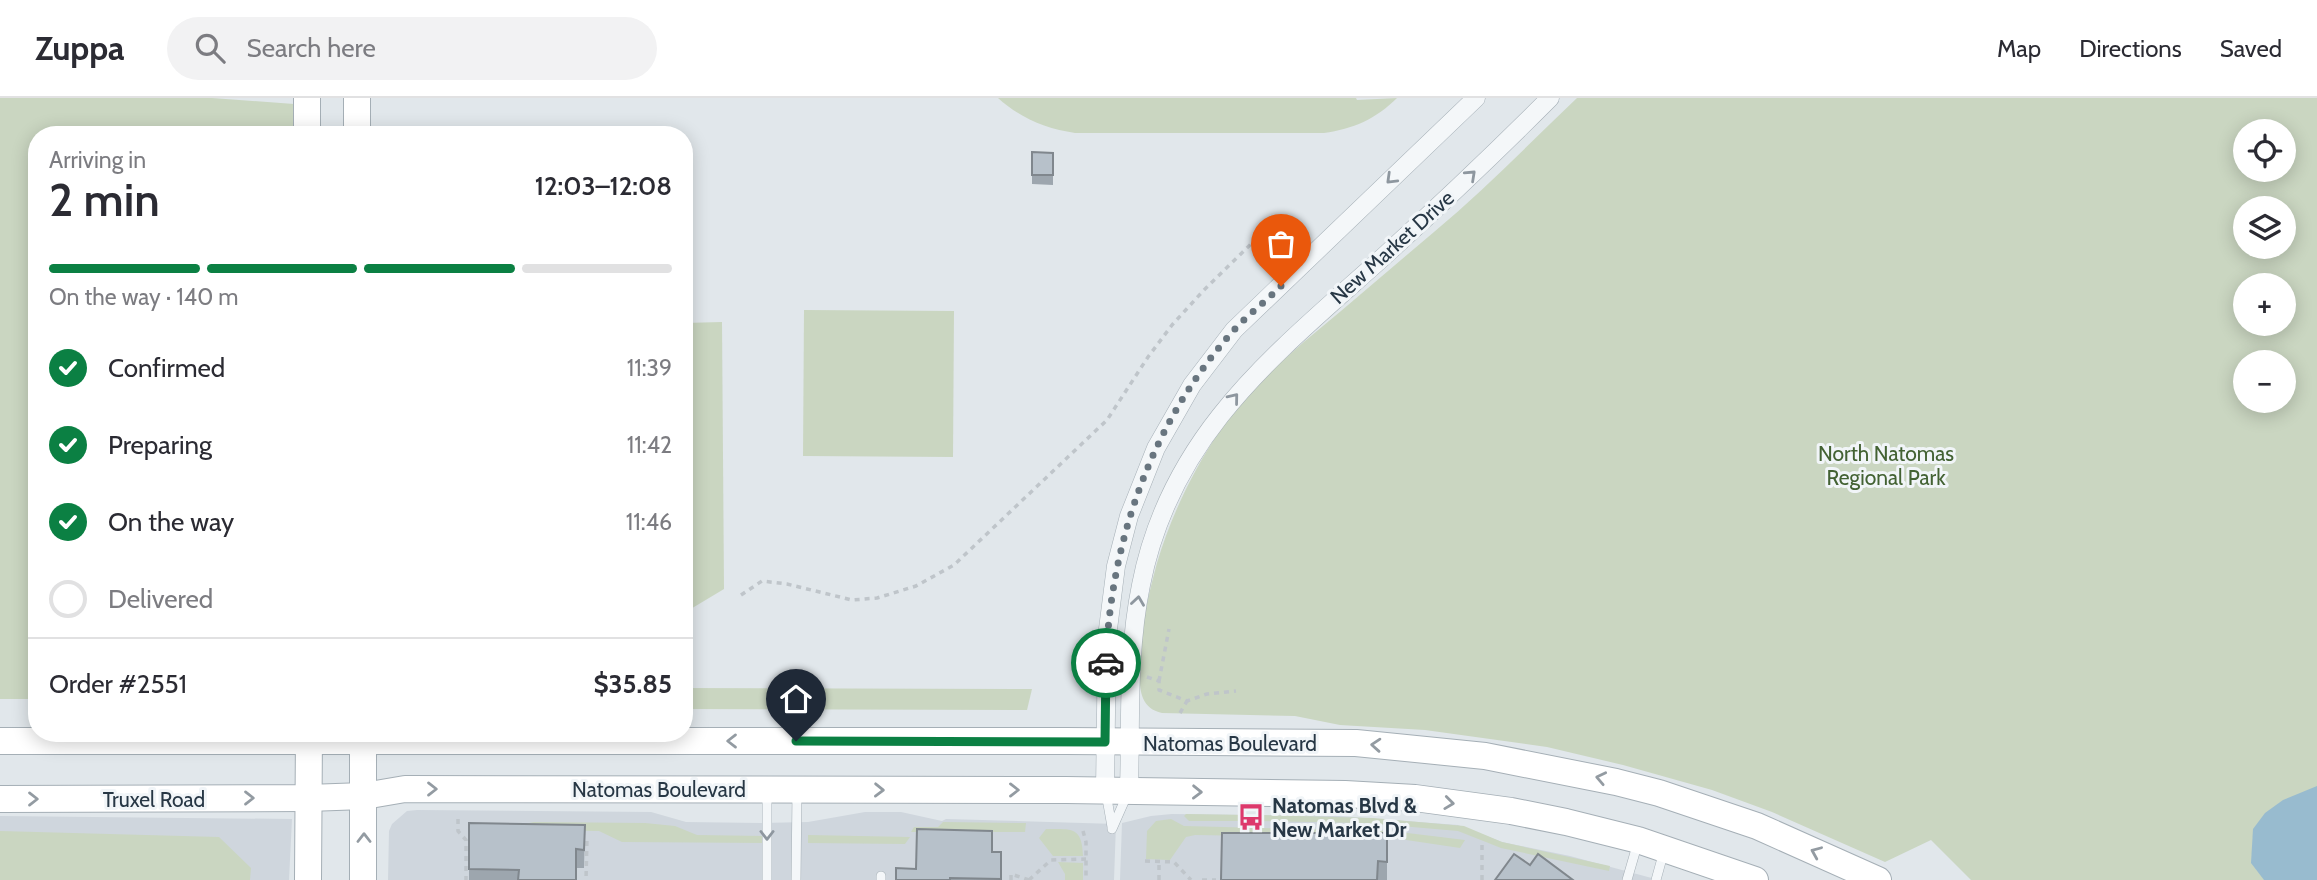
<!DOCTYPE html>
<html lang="en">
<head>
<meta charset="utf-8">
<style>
	body { margin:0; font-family:Cabin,sans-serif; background:#f2f2f3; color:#2b2b33; height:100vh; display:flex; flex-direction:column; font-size:26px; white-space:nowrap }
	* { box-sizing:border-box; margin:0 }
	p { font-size:23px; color:#7c7c81 }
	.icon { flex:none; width:38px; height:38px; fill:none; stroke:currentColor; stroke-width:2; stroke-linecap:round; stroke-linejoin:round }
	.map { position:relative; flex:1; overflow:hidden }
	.sheet { position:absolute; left:28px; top:28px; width:665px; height:616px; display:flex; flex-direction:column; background:#fff; border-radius:28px; box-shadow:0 4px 18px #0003 }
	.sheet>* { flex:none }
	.buttons { position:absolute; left:2233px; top:21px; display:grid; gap:14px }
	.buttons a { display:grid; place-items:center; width:63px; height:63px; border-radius:50%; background:#fff; box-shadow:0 4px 18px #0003; font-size:35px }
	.pin { position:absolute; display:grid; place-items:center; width:60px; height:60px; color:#fff; margin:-72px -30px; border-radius:50% 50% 50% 0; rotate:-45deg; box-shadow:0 0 7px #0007 }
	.pin .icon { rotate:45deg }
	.courier { position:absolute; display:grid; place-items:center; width:70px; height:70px; margin:-35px; border:5px solid #0b8043; border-radius:50%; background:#fff; color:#222; box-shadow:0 2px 9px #0007 }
	.summary em { font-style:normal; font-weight:600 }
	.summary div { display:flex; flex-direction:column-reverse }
	.summary { display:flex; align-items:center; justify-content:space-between; height:119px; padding:0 21px }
	h1 { font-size:46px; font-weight:600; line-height:52px }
	.bar { display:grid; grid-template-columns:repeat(4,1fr); gap:10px 7px; align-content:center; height:84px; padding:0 21px }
	.bar i { height:9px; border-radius:5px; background:#e1e1e2 }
	.bar .current { background:#0b8043 }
	.bar p { grid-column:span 4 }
	.line { display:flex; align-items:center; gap:18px; padding:0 21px; border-top:2px solid #e1e1e2 }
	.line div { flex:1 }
	ol { padding:0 21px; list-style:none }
	li { display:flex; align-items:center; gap:21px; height:77px }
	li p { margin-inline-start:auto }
	li .icon { padding:7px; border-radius:50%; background:#0b8043; color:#fff; stroke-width:4 }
	li:last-child { color:#7c7c81 }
	li i { width:38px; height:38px; border:4px solid #e1e1e2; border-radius:50% }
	header { display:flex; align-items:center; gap:42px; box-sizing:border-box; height:98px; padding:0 35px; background:#fff; border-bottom:2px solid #e1e1e2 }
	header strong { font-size:33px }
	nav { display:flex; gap:38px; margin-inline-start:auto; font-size:24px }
	.search { width:490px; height:63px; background:#f2f2f3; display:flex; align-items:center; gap:18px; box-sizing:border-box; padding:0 24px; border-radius:38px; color:#7c7c81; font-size:26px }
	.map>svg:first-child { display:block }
	.built { fill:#cfd6dd }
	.green { fill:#cad6c1; fill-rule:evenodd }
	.water { fill:#98bbcf }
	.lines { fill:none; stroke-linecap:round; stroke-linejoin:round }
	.lane-casing { stroke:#a5afb6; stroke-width:10 }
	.street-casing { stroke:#a5afb6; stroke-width:19 }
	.secondary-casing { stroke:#a5afb6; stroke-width:28 }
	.path { stroke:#bfc5ca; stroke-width:3.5; stroke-dasharray:5 5; stroke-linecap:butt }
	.lane { stroke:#f4f7f9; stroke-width:9 }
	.street { stroke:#f4f7f9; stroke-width:18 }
	.secondary { stroke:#fff; stroke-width:26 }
	.wall { fill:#9da6ae }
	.building { fill:#b7c1ca; stroke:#80878d; stroke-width:2 }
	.oneway { stroke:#8e979f }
	.oneway2 { stroke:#939ba2 }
	.done { stroke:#68757f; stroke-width:7; stroke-dasharray:0 12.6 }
	.route { stroke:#0b8043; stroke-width:9 }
	.labels { text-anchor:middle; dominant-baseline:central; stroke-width:6; stroke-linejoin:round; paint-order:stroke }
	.street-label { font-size:21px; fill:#273745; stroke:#f1f5f8 }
	.park-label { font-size:21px; fill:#436233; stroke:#f1f5f8 }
	.poi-label { font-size:21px; font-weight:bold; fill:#273745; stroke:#f1f5f8; text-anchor:start }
</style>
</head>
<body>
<header>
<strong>Zuppa</strong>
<div class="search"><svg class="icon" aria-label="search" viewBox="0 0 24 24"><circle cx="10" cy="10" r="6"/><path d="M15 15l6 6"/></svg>Search here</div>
<nav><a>Map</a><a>Directions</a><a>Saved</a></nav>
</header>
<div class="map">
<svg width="2317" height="782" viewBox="0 0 2317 782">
	<rect width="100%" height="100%" fill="#e1e7eb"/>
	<g class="built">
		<path d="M417 712 651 714 686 724 760 725 808 724 865 714H901L942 723 946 721 1116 726 1114 782H388L389 733 392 726 407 713Z"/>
		<path d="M1172 716 1338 718 1458 727 1502 744 1570 758 1659 782H1120L1122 725 1151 718Z"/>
		<path d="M0 718 292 721 289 782H0Z"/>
	</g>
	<g class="green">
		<path d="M0 0H212L294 6V37H37V601H0Z"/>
		<path d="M998 0H1356L1357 2 1397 0C1376 21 1353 31 1324 35H1075C1046 31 1020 20 998 0Z"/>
		<path d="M1577 0H2317V782H1971L1931 742 1885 764 1772 714 1712 692 1623 667 1547 649 1425 632 1340 627 1295 618 1162 615C1135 609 1140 581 1140 558 1141 527 1149 495 1157 465 1171 418 1193 372 1221 331 1253 284 1298 249 1341 213 1372 187 1403 160 1434 134 1484 92 1530 45 1577 0ZM2245 33H2284V72H2245ZM2245 110H2284V149H2245ZM2245 187H2284V226H2245ZM2245 264H2284V303H2245Z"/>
		<path d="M804 212 954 213 953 359 803 358Z"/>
		<path d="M722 224 724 491 684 515V225Z"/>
		<path d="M684 590 1032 591 1027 612 684 611Z"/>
		<path d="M1186 716 1247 717V723H1189L1184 718Z"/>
		<path d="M1260 717 1373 720 1464 728 1502 744 1610 768 1609 773 1501 750 1458 733 1366 725 1260 723Z"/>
		<path d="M1171 721 1184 728 1391 733 1465 742 1460 750 1393 740 1195 737 1186 739 1170 762 1146 761 1147 733 1156 723Z"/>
		<path d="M534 724 645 725 675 728 697 737 765 738V745L622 744 599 733 524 732 525 726Z"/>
		<path d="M943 724 1026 725 1025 734H911L914 729H938Z"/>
		<path d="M1046 731C1072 731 1082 728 1083 758H1053L1039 740Z"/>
		<path d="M0 733 219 739 251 770 250 782H0Z"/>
		<path d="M808 737 910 739 905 746 808 745Z"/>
		<path d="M1058 764 1083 765V782H1065V776Z"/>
	</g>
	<path class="water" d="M2317 688V782H2264L2251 765 2253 731 2265 715 2283 702Z"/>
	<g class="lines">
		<defs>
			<g id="lane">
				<path d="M1106 695 1112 729"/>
				<path d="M1112 731 1127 697"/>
				<path d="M767 782V693"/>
				<path d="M796 782 797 693"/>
				<path d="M881 782V778"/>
				<path d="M1627 782 1638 744"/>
				<path d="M1656 782 1664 753"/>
			</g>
			<g id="street">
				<path d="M1105 692 1107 539 1116 468 1129 418 1156 350 1192 287 1234 232 1476 0"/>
				<path d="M1129 693C1131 624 1127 555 1141 487 1170 337 1274 257 1381 161 1438 109 1495 55 1550 0"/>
			</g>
			<g id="secondary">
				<path d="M307 0V37"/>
				<path d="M357 37V0"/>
				<path d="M363 635V782"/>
				<path d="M0 643H1067L1356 645 1485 658 1616 684 1659 695 1757 728 1878 782"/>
				<path d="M0 701 308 700 364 698 405 691 1066 692 1345 696 1415 700 1511 713 1566 724 1638 742 1755 782"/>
				<path d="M308 782 309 635"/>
			</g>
		</defs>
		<use href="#lane" class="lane-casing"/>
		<use href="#street" class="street-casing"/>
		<use href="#secondary" class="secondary-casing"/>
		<g class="path">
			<path d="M741 497 762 483 787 486 852 502 877 500 916 488 954 467 1107 322 1148 259 1172 227 1204 192 1250 147 1259 133"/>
			<path d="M1147 579 1159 583V592L1187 603 1207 596 1236 593"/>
			<path d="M1159 583 1169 531"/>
			<path d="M1180 615 1187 603"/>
			<path d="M458 721V733L466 742V782"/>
			<path d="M1083 733 1086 744V782"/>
			<path d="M580 740H587L586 782"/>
			<path d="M1145 763 1174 764 1191 782"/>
			<path d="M1011 782V776L1029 782"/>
			<path d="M1029 782 1051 762 1086 761"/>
			<path d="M1159 782V764"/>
			<path d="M1202 782H1216"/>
			<path d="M1482 782V745"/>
		</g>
		<use href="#lane" class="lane"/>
		<use href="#street" class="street"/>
		<use href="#secondary" class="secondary"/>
	</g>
	<g class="wall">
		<path d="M1032 54 1053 55V87L1032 86Z"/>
		<path d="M469 725 585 727 584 770H576V782H469Z"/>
		<path d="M1387 735V782H1221Z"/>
		<path d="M992 754H1001V782H896L916 771Z"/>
	</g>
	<g class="building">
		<path d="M1032 54 1053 55V77H1032Z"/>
		<path d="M469 725 585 727 584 752 576 751V782H518L519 772 469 771Z"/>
		<path d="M917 731 992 733V754H1001V781L950 780V782H896V770L916 771Z"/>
		<path d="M1222 735H1387V764L1378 763 1377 782H1221Z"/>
		<path d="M1514 756 1530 767 1538 756 1573 782H1495Z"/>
	</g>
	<defs><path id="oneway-chevron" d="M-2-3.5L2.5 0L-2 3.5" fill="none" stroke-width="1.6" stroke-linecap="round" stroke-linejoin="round" transform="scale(1.75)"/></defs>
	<g class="oneway">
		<use href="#oneway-chevron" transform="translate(1471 77) rotate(-43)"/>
		<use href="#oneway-chevron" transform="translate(1391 81) rotate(136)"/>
		<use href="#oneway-chevron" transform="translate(1234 300) rotate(-51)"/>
		<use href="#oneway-chevron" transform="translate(1138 503) rotate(-82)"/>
		<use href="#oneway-chevron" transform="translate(767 737) rotate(90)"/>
	</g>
	<g class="oneway2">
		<use href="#oneway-chevron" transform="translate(732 643) rotate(180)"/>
		<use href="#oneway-chevron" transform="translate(1376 647) rotate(-176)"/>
		<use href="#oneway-chevron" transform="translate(1601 680) rotate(-168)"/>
		<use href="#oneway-chevron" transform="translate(432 691)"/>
		<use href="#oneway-chevron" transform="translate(879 692) rotate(1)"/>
		<use href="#oneway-chevron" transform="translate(1014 692)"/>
		<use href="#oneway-chevron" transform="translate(1197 694) rotate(1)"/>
		<use href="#oneway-chevron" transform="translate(249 700)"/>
		<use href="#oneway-chevron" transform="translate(33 701)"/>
		<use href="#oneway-chevron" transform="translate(1449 705) rotate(7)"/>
		<use href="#oneway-chevron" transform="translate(364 740) rotate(-90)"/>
		<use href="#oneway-chevron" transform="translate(1816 754) rotate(-157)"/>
	</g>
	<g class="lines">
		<path class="done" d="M1106 565C1110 444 1152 323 1234 232 1249 216 1266 203 1281 188"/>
		<path class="route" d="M796 643 1105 644 1106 565"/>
	</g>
	<defs>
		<symbol id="bus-bare" viewBox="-9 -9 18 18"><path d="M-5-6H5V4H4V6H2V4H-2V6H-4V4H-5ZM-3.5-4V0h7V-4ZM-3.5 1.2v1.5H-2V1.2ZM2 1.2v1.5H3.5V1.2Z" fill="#dd396c" stroke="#f1f5f8" stroke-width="2.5" paint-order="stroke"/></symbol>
	</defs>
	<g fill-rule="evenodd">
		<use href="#bus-bare" x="1232" y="700" width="38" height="38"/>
	</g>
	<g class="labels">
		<g class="street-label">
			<text transform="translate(1392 149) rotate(-42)">New Market Drive</text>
			<text x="1230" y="645">Natomas Boulevard</text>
			<text x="659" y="691">Natomas Boulevard</text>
			<text x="154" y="701">Truxel Road</text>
		</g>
		<g class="park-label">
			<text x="1886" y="355">North Natomas<tspan x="1886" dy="24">Regional Park</tspan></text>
		</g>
		<g class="poi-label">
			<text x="1272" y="707">Natomas Blvd &amp;<tspan x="1272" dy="24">New Market Dr</tspan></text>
		</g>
	</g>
</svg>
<div class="buttons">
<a><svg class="icon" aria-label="locate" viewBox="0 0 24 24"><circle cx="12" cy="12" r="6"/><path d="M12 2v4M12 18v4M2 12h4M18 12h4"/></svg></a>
<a><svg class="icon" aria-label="layers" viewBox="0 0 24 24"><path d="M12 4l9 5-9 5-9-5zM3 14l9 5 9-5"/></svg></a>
<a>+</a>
<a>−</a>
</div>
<div class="pin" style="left:1281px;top:188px;background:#ea580c"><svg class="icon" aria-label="bag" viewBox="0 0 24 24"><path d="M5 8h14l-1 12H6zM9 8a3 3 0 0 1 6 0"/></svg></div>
<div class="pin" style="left:796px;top:643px;background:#1f2937"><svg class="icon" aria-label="home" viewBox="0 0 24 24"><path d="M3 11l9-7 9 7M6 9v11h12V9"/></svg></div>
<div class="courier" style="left:1106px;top:565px"><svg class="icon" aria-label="car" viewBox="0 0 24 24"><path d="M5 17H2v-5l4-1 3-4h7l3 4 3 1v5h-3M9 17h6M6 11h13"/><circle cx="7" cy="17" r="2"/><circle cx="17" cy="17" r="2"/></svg></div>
<section class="sheet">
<div class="summary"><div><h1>2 min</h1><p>Arriving in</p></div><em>12:03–12:08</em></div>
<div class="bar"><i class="current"></i><i class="current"></i><i class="current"></i><i></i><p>On the way · 140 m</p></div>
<ol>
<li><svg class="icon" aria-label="check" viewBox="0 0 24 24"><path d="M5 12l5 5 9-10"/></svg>Confirmed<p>11:39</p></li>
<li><svg class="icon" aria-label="check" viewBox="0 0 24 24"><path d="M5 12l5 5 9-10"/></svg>Preparing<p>11:42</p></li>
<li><svg class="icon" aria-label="check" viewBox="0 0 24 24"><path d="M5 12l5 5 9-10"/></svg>On the way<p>11:46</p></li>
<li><i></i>Delivered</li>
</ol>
<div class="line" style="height:91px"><div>Order #2551</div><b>$35.85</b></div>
</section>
</div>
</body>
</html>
